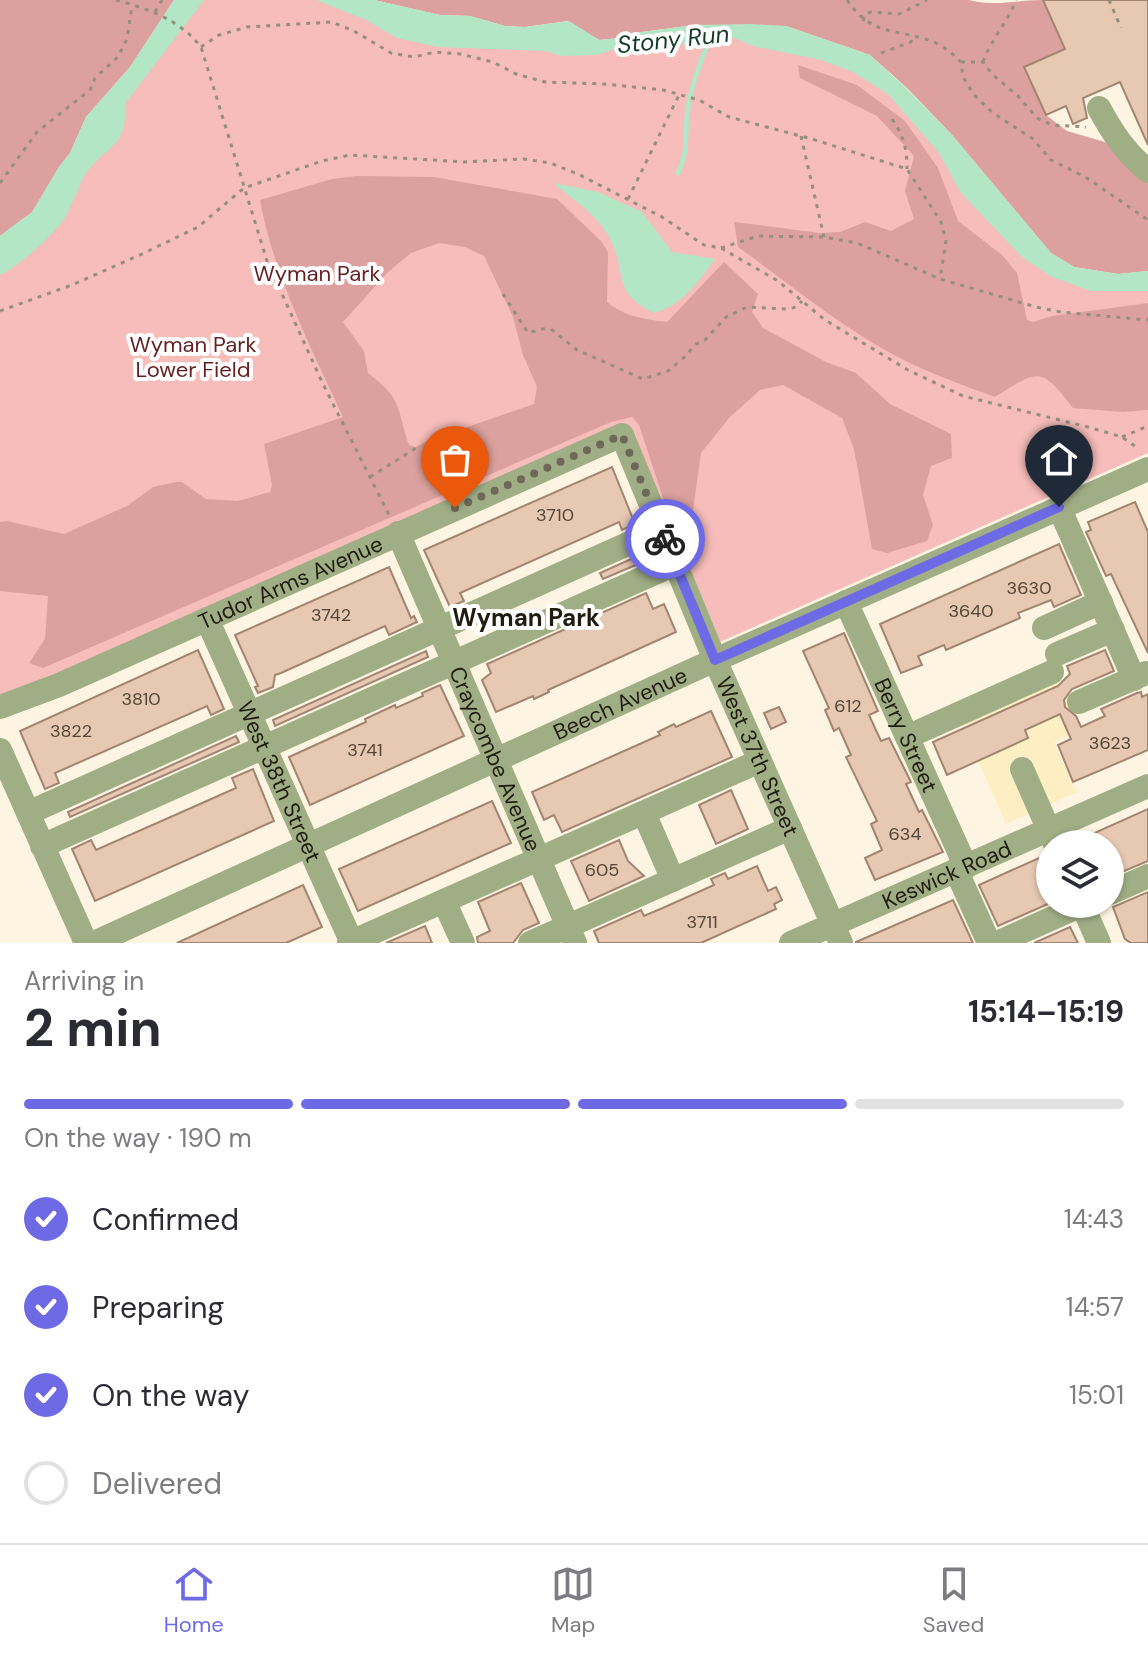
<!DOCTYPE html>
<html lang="en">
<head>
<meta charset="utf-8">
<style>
	body { margin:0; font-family:"DM Sans",sans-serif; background:#f2f2f3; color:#2b2b33; height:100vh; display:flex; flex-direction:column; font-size:30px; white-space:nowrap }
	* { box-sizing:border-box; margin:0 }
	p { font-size:26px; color:#7c7c81 }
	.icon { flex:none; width:44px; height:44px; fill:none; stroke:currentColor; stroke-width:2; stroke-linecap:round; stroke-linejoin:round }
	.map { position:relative; height:943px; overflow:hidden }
	.side { display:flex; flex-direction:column; background:#fff; flex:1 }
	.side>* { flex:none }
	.fabs { position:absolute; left:1036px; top:830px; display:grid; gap:16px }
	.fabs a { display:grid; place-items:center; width:88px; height:88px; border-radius:50%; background:#fff; box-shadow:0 2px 6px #0004; font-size:40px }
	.pin { position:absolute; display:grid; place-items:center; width:68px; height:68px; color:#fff; margin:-82px -34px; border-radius:50% 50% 50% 0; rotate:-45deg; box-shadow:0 0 8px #0007 }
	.pin .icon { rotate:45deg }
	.courier { position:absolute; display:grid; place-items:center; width:80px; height:80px; margin:-40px; border:6px solid #6e6ae5; border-radius:50%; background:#fff; color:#222; box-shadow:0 2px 10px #0007 }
	.overview em { font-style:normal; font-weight:700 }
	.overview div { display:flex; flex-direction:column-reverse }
	.overview { display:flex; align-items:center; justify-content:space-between; height:136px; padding:0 24px }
	h1 { font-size:52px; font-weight:700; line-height:60px }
	.bar { display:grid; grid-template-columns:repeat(4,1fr); gap:12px 8px; align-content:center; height:96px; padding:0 24px }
	.bar i { height:10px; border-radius:6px; background:#e1e1e2 }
	.bar .selected { background:#6e6ae5 }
	.bar p { grid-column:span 4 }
	ol { padding:0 24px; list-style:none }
	li { display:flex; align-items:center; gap:24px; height:88px }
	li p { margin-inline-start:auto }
	li .icon { padding:8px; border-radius:50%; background:#6e6ae5; color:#fff; stroke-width:4 }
	li:last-child { color:#7c7c81 }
	li i { width:44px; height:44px; border:4px solid #e1e1e2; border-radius:50% }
	.menu { display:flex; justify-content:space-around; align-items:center; height:112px; border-top:2px solid #e1e1e2; background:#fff; font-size:22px; color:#7c7c81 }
	.menu a { display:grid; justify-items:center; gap:4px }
	.menu .selected { color:#6e6ae5 }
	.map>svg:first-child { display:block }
	.built { fill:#fdeec4 }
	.green { fill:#f7bdba }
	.forest { fill:#dca19e; fill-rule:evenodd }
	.water { fill:#b2e6c5 }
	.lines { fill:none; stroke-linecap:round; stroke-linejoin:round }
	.stream { stroke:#b2e6c5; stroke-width:5 }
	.building { fill:#e7c8b2; stroke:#a28571; stroke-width:2 }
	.path { stroke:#958f7e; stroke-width:3; stroke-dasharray:4 6; stroke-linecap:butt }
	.minor { stroke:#a0ae85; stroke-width:24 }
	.done { stroke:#6e6859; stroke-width:8; stroke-dasharray:0 14.4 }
	.route { stroke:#6e6ae5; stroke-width:10 }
	.labels { text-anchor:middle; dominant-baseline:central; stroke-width:8; stroke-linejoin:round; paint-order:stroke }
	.number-label { font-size:18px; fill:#524738 }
	.park-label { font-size:22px; fill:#641f21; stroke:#fff }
	.street-label { font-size:22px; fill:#211c10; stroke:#fff }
	.water-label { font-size:24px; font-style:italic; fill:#123b25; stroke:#fff }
	.neighbourhood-label { font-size:24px; font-weight:bold; fill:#211c10; stroke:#fff }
</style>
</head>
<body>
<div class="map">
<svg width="1148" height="943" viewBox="0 0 1148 943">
	<rect width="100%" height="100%" fill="#fdf5e1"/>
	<path class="built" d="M1059 679 1081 730 1054 743 1077 792 1006 824 961 722Z"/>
	<path class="green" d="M184 0H352L573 43 733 31 879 75 1059 267 1148 279V453L720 642 634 434 31 687 0 696V252Z"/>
	<g class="forest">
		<path d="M0 0H174L130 67 86 117 70 153 59 167 32 212 0 236Z"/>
		<path d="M374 0H969C998 7 1014 0 1043 0L1065 49 1024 67 1046 115 1067 131 1105 142 1148 182V271L1118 274 1074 267 1051 253 952 135 908 89 870 55 786 26 695 25 634 33 619 38 599 40 568 21 525 27 505 26 470 16 440 15Z"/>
		<path d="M798 65 857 85 905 121 938 168 958 221 1002 255 1017 273 1027 320 1033 322 1052 316 1148 303V410L1123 412 1073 408C1040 365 1038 370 995 397 968 387 940 377 914 365 850 335 794 287 738 247L734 222 820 233 840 232 865 222 891 231 914 219 905 191 914 156 877 116 800 78Z"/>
		<path d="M356 176 434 177 557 199 601 241 608 252 607 302C625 317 644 319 667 322L724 262 758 294 752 312 763 328 826 362 856 373 890 404 951 434 952 458 931 466 923 495 933 525 927 541 887 553 872 549 854 449 842 418 783 385 760 390 729 418 701 453 690 532 672 525 639 425 632 417 611 422 43 668 29 663 45 639 48 596 0 591V522L7 521 64 534 127 506 153 487 176 482H182L206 499 238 501 270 492 272 485 264 444 343 417C311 348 274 276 260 200L332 179ZM439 243 465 247 484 256 513 317 523 355 537 387 534 404 427 441 416 447 409 445C396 406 403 400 368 373L364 351 343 322 388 272 411 253Z"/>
	</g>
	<g class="water">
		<path d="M174 0H204L125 104C128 150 105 144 85 175 78 187 74 201 67 214 58 232 18 267 0 275V236L32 212 59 167 70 153 86 117 130 67Z"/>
		<path d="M316 0H374L440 15 470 16 505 26 525 27 569 21 599 40 619 38 634 33 695 25 751 24 786 26 870 55 907 89 952 135 1051 253 1074 267 1118 274 1148 271V291H1091L1052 277 1022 257 961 193 939 153 888 94 853 72 821 60 753 46 735 38 694 44 635 43 596 55 561 56 546 51 439 47 415 42 397 38 366 20Z"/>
		<path d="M553 183 598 192 642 212 672 252 715 259C698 282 683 305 654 313 609 292 629 271 608 235 595 213 572 199 553 183Z"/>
	</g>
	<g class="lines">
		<path class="stream" d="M678 173C688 153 685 138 687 117 688 97 702 53 712 36"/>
	</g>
	<g class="building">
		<path d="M1043 0H1148V145L1120 82 1083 98 1087 118 1073 124 1066 106 1046 115 1024 67 1065 49Z"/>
		<path d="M612 467 635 524 622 530 619 522 460 593 464 601 450 607 424 550Z"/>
		<path d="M1135 502 1148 532V653L1111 574 1106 576 1086 532 1091 530 1088 522Z"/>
		<path d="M1059 544 1081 595 1054 607 1051 600 1018 613 1020 618 946 650 944 645 930 651 918 656 922 665 901 673 880 624Z"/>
		<path d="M640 555 643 562 603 579 600 573Z"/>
		<path d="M389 567 411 618 414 616 417 622 389 635 385 626 281 673 275 675 273 687 258 693 255 687 258 686 235 635Z"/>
		<path d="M646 593 653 609 664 604 676 632 548 690 549 692 534 699 533 696 496 712 482 680 491 673 487 664Z"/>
		<path d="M844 633 878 711 869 715 881 741 889 738 911 782 906 784 919 812 922 810 943 852 875 880 865 858 882 850 871 824 877 821 846 757 851 755 839 728 834 731 825 710 829 708 803 651Z"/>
		<path d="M198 650 224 709 211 715 207 706 55 773 59 783 45 789 20 731Z"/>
		<path d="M1105 650 1114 671 1072 689 1064 700 1065 707 1076 716 1081 727 1105 716 1101 709 1137 693 1141 692 1142 697 1148 694V750L1073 782 1058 745 1071 739 1060 714 1025 730 1028 738 947 775 933 742 1058 686 1070 674 1067 666Z"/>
		<path d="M426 651 428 657 275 726 273 720Z"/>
		<path d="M440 685 464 736 310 805 289 757 357 726 366 722 365 719 395 705 396 708 423 696 422 693Z"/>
		<path d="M779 707 786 722 771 729 764 713Z"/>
		<path d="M711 711 732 757 562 832 554 815 544 820 532 792 660 735 658 732 674 724 676 727Z"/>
		<path d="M236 736 239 742 70 817 68 812Z"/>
		<path d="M253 769 274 821 95 901 72 849 91 840 96 850 200 804 236 788 232 778Z"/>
		<path d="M731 790 748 829 716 844 699 805Z"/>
		<path d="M492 801 511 843 358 911 339 869Z"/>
		<path d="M1148 809V861L1110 877V844H1070Z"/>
		<path d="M619 840 628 861 644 876 589 901 571 861Z"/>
		<path d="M1039 858 1050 883V903L998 926 979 885Z"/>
		<path d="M757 866 768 891 776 887 782 900 774 904 776 909 701 943H599L594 931 641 910 644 916 665 907 714 885 711 879 725 873 728 879Z"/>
		<path d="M521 883 539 923 523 930 513 943H478L477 937 490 931 478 902Z"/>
		<path d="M303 885 322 927 286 943H177Z"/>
		<path d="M1148 892V943H1131L1125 939 1113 907Z"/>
		<path d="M953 900 973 943H856V942Z"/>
		<path d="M425 926 432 943H386Z"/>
		<path d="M1070 927 1078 943H1034Z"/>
	</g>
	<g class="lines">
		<g class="path">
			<path d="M116 0C148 9 179 19 201 47L267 261 322 382 389 515"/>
			<path d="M847 0C874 39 898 27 936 43 945 47 954 55 961 62L963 77 974 95 993 113 1033 139 1051 160 1087 178 1148 220"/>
			<path d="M1109 0 1121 28"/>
			<path d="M155 12 162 0"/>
			<path d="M863 21 865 15 870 12 899 14 927 0"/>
			<path d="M201 47 219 35 247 27 332 22 354 31 391 53 414 57 435 52 460 54 493 62 516 74 545 82 604 84 663 90 699 100 729 117 812 139 907 169 941 222 946 241 940 279"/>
			<path d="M881 53 911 42 913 36"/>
			<path d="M961 62H983L992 74 1018 96 1037 118 1052 125 1086 127"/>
			<path d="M983 62C991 39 1008 22 1016 0"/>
			<path d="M892 119C904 136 907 149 907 169"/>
			<path d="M801 136 824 237"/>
			<path d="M0 183 37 132 90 90 95 78 118 57 127 39 132 5"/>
			<path d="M628 199 679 95"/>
			<path d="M721 248 758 236 824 237 857 243 940 279 1036 307 1061 312 1148 320"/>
			<path d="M503 294 528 333 542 329H551L577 350 643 379 668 371 687 355 694 345 705 340 726 317 747 307 788 309 796 307 802 301"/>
			<path d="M0 311 72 285 142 254 198 227 244 188 322 161 350 155 464 162 524 159 550 163 578 174 662 217 704 245 721 248 778 281 825 320 908 370 963 396 1088 427 1122 437 1139 449"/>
			<path d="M1122 437 1148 426"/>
			<path d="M370 477 416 448"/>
		</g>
		<g class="minor">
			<path d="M1099 108C1113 134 1126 153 1148 171"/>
			<path d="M1059 507 1134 679"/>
			<path id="s1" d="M398 533 575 943"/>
			<path id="s2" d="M846 602 966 867"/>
			<path id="s3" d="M207 619 352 943"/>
			<path d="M1044 628 1101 602"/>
			<path d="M1057 654 1113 630"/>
			<path d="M1079 702 1146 673"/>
			<path id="s4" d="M0 707 59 685 622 435 715 660 841 943"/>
			<path d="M907 737 1052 672"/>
			<path d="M0 750 86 943"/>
			<path d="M1022 769 1055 844"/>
			<path d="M28 813 661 529"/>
			<path d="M644 813 673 880"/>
			<path d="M42 846 675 564"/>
			<path d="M957 872 989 943"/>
			<path d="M1110 893 1148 876"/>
			<path d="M444 901 463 943"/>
			<path d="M1082 904 1099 943"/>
			<path id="s5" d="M94 943 715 660 1148 469"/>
			<path d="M349 943 760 761"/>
			<path d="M530 943 790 828"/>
			<path id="s6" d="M791 943 1148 786"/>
			<path d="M997 943 1084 904"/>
		</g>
	</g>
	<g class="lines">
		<path class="done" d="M455 508 622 435 665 539"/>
		<path class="route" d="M665 539 715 660 1059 507"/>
	</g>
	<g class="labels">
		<g class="number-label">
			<text x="555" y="515">3710</text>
			<text x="1029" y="588">3630</text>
			<text x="971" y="611">3640</text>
			<text x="331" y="615">3742</text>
			<text x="141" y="699">3810</text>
			<text x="848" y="706">612</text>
			<text x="71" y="731">3822</text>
			<text x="1110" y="743">3623</text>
			<text x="365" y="750">3741</text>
			<text x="905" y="834">634</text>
			<text x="602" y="870">605</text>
			<text x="702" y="922">3711</text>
		</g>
		<g class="park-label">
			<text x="317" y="273">Wyman Park</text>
			<text x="193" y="344">Wyman Park<tspan x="193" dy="25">Lower Field</tspan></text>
		</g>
		<g class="street-label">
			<text stroke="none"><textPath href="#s4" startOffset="316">Tudor Arms Avenue</textPath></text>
			<text stroke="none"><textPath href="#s5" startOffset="578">Beech Avenue</textPath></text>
			<text stroke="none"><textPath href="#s2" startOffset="146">Berry Street</textPath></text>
			<text stroke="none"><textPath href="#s4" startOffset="1028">West 37th Street</textPath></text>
			<text stroke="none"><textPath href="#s1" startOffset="246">Craycombe Avenue</textPath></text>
			<text stroke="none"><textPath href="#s3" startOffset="178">West 38th Street</textPath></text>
			<text stroke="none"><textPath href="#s6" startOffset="170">Keswick Road</textPath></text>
		</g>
		<g class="water-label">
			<text transform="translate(673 39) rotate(-6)">Stony Run</text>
		</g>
		<g class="neighbourhood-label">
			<text x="526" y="617">Wyman Park</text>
		</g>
	</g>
</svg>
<div class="fabs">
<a><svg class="icon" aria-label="layers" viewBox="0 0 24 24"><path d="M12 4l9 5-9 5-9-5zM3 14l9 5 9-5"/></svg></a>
</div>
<div class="pin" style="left:455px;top:508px;background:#ea580c"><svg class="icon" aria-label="bag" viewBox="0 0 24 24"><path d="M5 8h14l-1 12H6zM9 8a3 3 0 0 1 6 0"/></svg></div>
<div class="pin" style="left:1059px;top:507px;background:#1f2937"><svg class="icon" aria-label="home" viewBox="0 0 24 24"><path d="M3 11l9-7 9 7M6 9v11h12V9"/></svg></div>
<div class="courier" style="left:665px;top:539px"><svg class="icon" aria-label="bike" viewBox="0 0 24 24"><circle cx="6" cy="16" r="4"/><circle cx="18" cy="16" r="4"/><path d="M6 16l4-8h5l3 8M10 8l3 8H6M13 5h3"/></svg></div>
</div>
<section class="side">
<div class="overview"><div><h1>2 min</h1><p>Arriving in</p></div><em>15:14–15:19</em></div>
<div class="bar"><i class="selected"></i><i class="selected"></i><i class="selected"></i><i></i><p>On the way · 190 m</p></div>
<ol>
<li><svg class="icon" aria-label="check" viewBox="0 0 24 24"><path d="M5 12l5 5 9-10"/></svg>Confirmed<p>14:43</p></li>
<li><svg class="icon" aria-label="check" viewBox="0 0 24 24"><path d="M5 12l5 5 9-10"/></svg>Preparing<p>14:57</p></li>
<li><svg class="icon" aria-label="check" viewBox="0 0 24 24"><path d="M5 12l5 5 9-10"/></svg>On the way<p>15:01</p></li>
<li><i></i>Delivered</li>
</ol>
</section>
<nav class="menu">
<a class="selected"><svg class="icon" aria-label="home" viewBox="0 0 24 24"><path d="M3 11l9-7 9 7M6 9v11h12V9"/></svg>Home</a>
<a><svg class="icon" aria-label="map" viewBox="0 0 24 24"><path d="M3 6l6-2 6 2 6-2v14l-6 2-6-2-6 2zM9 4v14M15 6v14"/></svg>Map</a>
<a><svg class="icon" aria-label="saved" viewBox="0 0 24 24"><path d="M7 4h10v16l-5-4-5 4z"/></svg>Saved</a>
</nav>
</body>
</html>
